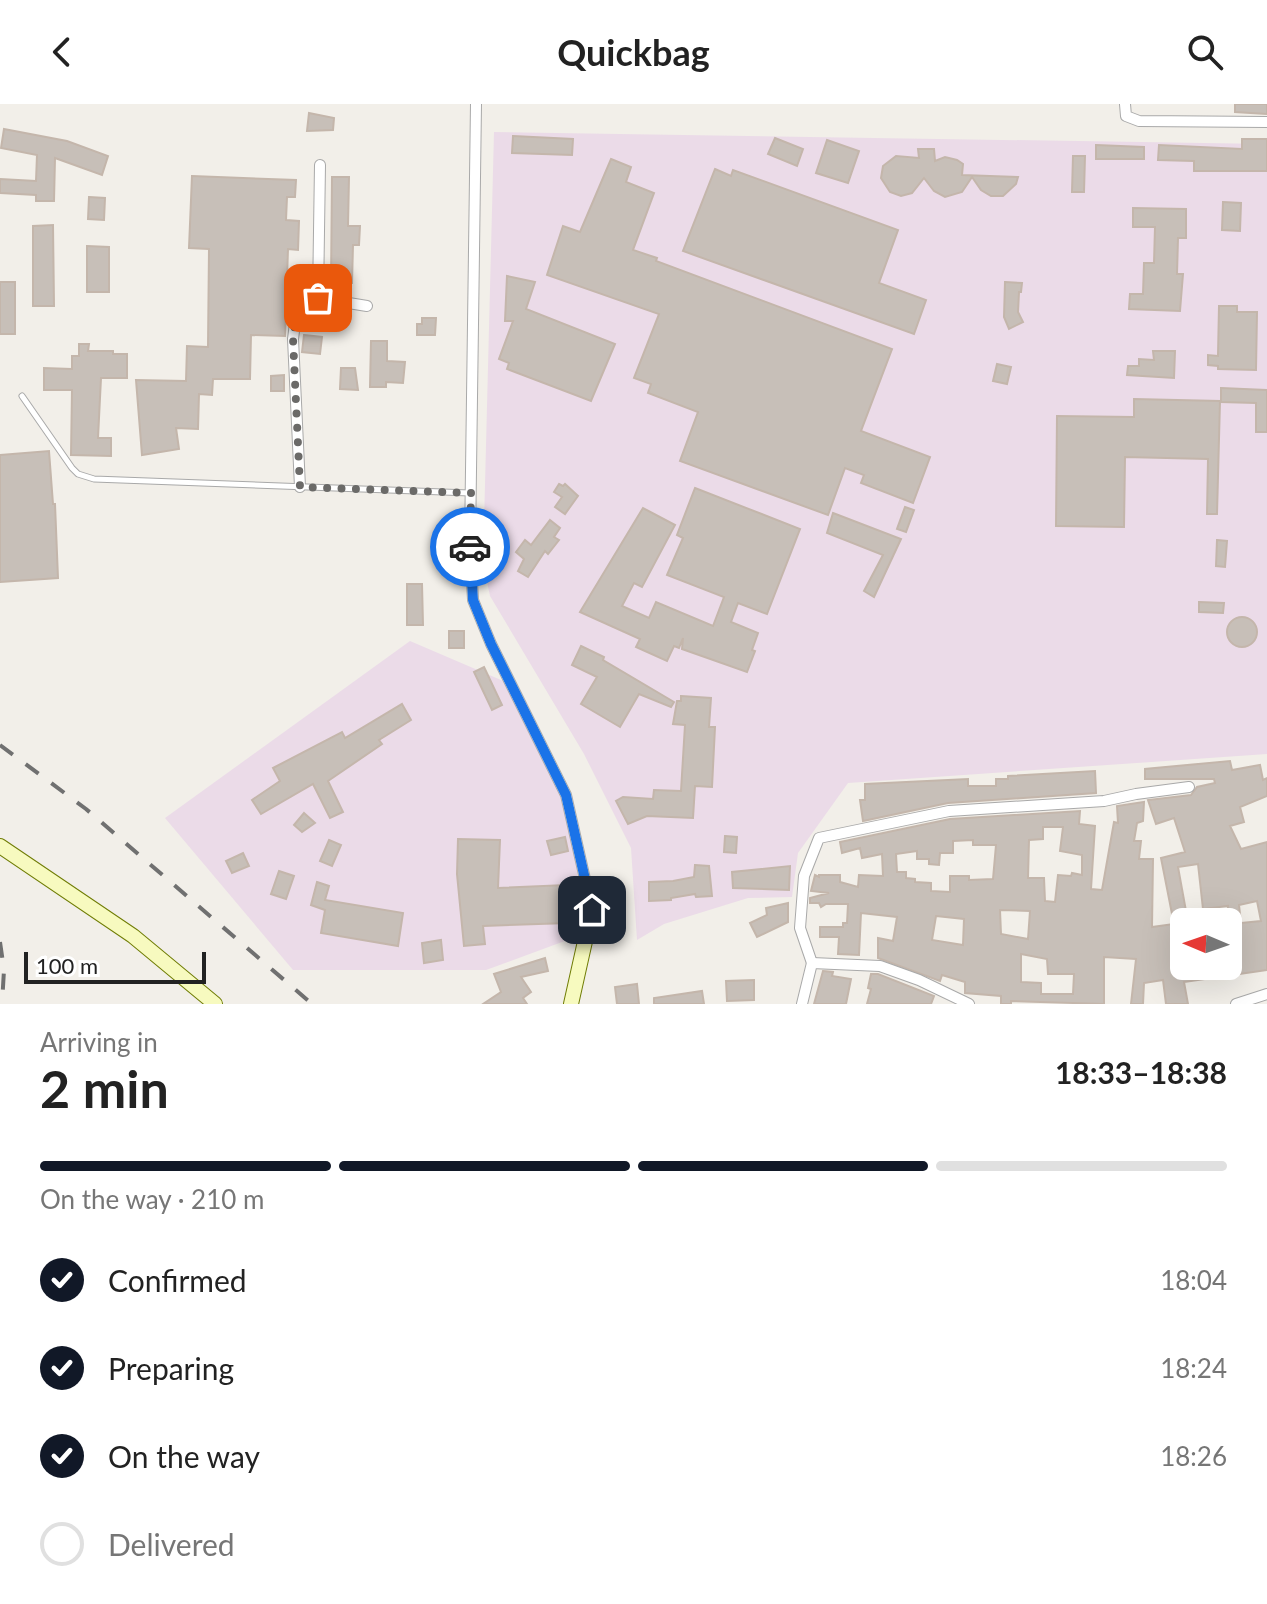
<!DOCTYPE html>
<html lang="en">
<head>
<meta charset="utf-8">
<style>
	body { margin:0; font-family:Lato,sans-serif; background:#f2f2f2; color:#222; height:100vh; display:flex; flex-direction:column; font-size:30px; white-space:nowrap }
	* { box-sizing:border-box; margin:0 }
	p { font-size:26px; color:#767676 }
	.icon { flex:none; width:44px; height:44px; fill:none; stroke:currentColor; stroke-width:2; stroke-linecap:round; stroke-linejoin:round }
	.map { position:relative; height:900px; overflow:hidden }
	.details { display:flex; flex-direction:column; background:#fff; flex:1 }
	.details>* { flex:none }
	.needle { width:52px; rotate:272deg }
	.controls { position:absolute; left:1170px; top:804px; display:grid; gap:16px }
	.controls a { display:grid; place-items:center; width:72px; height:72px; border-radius:12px; background:#fff; box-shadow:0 8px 32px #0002; font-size:40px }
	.scale { position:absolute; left:24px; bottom:20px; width:182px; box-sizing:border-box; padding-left:8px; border:4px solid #222; border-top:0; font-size:22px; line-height:28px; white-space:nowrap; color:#222; -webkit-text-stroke:6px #fff; paint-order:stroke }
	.pin { position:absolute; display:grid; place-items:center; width:68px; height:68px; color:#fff; margin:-34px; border-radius:16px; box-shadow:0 4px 12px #0006 }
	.courier { position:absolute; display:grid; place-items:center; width:80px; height:80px; margin:-40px; border:6px solid #1a73e8; border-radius:50%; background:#fff; color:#222; box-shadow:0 2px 10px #0007 }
	.headline em { font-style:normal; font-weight:700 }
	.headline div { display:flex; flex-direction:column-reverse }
	.headline { display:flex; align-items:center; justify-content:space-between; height:136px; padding:0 40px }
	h1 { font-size:52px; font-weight:700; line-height:60px }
	.bar { display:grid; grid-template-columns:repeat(4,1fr); gap:12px 8px; align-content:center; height:96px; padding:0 40px }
	.bar i { height:10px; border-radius:6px; background:#e0e0e0 }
	.bar .on { background:#111827 }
	.bar p { grid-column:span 4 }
	ol { padding:0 40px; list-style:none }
	li { display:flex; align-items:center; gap:24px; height:88px }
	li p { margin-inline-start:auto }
	li .icon { padding:8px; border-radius:50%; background:#111827; color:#fff; stroke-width:4 }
	li:last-child { color:#767676 }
	li i { width:44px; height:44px; border:4px solid #e0e0e0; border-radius:50% }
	header { display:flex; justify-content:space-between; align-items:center; height:104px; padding:0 40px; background:#fff; font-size:36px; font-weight:700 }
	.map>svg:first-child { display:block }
	.industrial { fill:#ebdbe8 }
	.building { fill:#c7bfb8; stroke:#c4b6ab; stroke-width:2; fill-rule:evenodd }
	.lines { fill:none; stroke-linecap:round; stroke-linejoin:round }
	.lane-casing { stroke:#a9a9a9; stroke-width:7 }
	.street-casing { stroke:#a9a9a9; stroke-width:12 }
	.secondary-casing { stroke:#707d05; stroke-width:16 }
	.lane { stroke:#fff; stroke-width:5 }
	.street { stroke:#fff; stroke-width:10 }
	.secondary { stroke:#f7fabf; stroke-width:14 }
	.rail { stroke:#707070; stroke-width:4; stroke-dasharray:16 16; stroke-linecap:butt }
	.done { stroke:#6b6a68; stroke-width:8; stroke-dasharray:0 14.4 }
	.route { stroke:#1a73e8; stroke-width:10 }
</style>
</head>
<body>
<header><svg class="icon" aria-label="back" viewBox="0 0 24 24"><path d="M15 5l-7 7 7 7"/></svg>Quickbag<svg class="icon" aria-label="search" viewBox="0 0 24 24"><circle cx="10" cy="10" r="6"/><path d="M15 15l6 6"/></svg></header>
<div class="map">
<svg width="1267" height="900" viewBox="0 0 1267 900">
	<rect width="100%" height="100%" fill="#f2efe9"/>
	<g class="industrial">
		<path d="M494 28 1267 40V650L848 679 798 749 792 793 748 794 664 820 637 836 631 744 584 650 490 492 483 459Z"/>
		<path d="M410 537 508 579 573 693 581 831 486 866H293L165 714Z"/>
	</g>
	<g class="building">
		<path d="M1235 0H1267V10L1235 8Z"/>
		<path d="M309 9 334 14 333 26 307 27Z"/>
		<path d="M4 25 67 37 108 52 102 71 55 54 54 97H36V91L0 89V75L36 77 37 51 1 44Z"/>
		<path d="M513 32 573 35 572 51 512 49Z"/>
		<path d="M775 34 803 45 797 62 768 50Z"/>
		<path d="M1242 35H1267V67H1194V57L1158 56 1159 41 1242 45Z"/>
		<path d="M827 36 859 47 848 79 816 69Z"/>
		<path d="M1096 41 1144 43V55H1096Z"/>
		<path d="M918 45H934L935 57 945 53 957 56 963 60 962 71 1018 73 1016 80 1003 92H991L981 86 972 73 962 88 945 93 934 87 924 74 912 89 901 92 890 88 881 74 883 62 896 52 919 54Z"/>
		<path d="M1073 52H1085L1084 88H1072Z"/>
		<path d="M611 55 631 63 626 78 654 89 633 146 657 154 656 157 892 245 861 327 930 353 913 399 861 379 864 371 845 364 828 411 680 357 698 308 648 289 651 280 634 274 659 210 547 171 563 122 580 128Z"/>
		<path d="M715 65 731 72 733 66 898 126 879 179 926 196 914 230 683 147Z"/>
		<path d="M192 72 296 76 295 93H287L286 116 299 117 298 146 288 145 285 232 251 231 250 275H213L212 291 199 290 198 325 176 324 179 345 142 351 136 276 186 277 187 242 208 243 209 145 189 144Z"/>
		<path d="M332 73H349L348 122H360L359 141H353L352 179H331Z"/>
		<path d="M89 93 105 94 104 116 88 115Z"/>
		<path d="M1223 98 1241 99 1240 127 1222 126Z"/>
		<path d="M1133 104 1186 105V134H1178L1177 170H1183L1180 207 1129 205 1130 190H1143L1144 159H1154L1155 123H1133Z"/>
		<path d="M53 121 54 202H33V122Z"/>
		<path d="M87 142 109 143V188H87Z"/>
		<path d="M507 172 535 178 526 205 615 240 591 297 507 265 509 259 499 255 513 217H505Z"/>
		<rect x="0" y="178" width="15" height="52"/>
		<path d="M1005 178 1022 179 1021 188H1019L1018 208 1023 218 1009 225 1004 213Z"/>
		<path d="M1219 202H1237V208H1257L1256 266 1218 265V262L1208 261V251L1218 252Z"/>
		<path d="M422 214H436L435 231H417V220H422Z"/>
		<path d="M304 231 322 233 320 250 302 248Z"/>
		<path d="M371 237H387V257L405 258 403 279 386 278V283H370Z"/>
		<path d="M79 240H89L88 247H113V250H127V274H101L98 334H111V352L71 351 72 286H44V264L72 265V252H79Z"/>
		<path d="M1153 247H1175L1174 274 1127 271 1128 262H1139V255L1154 256Z"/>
		<path d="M997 260 1011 263 1007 280 993 277Z"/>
		<path d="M341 264H355L358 286 340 285Z"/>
		<path d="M284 271V287H271V272Z"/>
		<path d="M1221 284 1267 286V328H1256V299L1221 298Z"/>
		<path d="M1134 295 1220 297 1217 410H1207L1208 355 1125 353 1124 423 1056 422 1057 312 1134 313Z"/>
		<path d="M49 347 53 400H55L58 474 0 478V351Z"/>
		<path d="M559 380 563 382 565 380 578 392 565 410 555 403 562 393 554 388Z"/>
		<path d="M695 384 800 425 767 510 738 499 731 518 758 529 752 546 755 547 747 568 682 545 683 534 679 544 674 542 667 557 636 543 640 535 580 508 643 404 675 421 642 483 634 479 622 502 649 514 656 498 713 522 724 493 667 471 683 434 677 431Z"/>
		<path d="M905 403 914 406 906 428 897 425Z"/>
		<path d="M833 409 901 435 874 493 864 487 883 451 827 429Z"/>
		<path d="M550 416 560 424 554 433 559 436 548 450 545 447 528 473 518 467 524 455 516 448 525 436 531 441Z"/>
		<path d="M1217 436 1227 437 1225 463 1216 462Z"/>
		<path d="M407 480H422L423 521H407Z"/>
		<path d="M1199 498 1224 499 1223 509 1199 508Z"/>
		<circle cx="1242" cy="528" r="15"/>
		<rect x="449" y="527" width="15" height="17"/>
		<path d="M581 542 604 553 603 556 674 598 671 603 639 590 620 623 581 600 597 573 572 561Z"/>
		<path d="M484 563 502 601 492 606 474 568Z"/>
		<path d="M681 592 711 594 709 623H715L712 683 695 682 693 714 647 712 628 720 616 697 623 693 653 695 654 686 681 687 685 621 673 620 677 597H681Z"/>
		<path d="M402 600 411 616 379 636 382 640 328 677 343 708 330 714 313 680 261 710 252 696 280 677 273 664 342 628 345 634Z"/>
		<path d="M1230 657 1232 666 1260 661 1263 676 1267 674V692L1240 703 1244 718 1230 722 1241 745 1267 738V866L1184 878 1188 900H1166L1163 876 1144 879 1143 900H1131L1136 855 1104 853V900L1011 897V900H1001V892L965 889V878L942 871 940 877 878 854V834L893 837 897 813 861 809 859 851 838 850 839 833H820V823H843V819H847L848 800H826L821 803 819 799H810V794L829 789 811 787 815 771 819 773V771H840V778L858 783 859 771 883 772 882 750 862 754 860 744 842 749 840 738 950 715 1080 707 1079 720 1095 722 1091 785 1102 786 1114 718 1118 719 1117 702 1144 698 1143 717 1137 719 1134 737H1141L1139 755H1153L1152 823 1174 820 1161 754 1185 748 1174 714 1156 720 1148 696 1191 691 1197 683 1215 679 1214 675H1145V665ZM1043 723H1063L1060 747 1082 751V771L1072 769 1071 772 1058 771 1055 798 1045 797 1044 774H1028L1029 736 1043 735ZM973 736V741H996L993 775 969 776V772H950V788L931 787V779L915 778V775L906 774V768H897L896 750 917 747V755H929V760L939 761 940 749H953V737ZM1198 760 1203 805 1228 802V862H1184V818H1188L1178 763ZM1257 797 1261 817 1241 819 1239 801ZM1000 806 1030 807 1028 835 1001 830ZM936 812 964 815 963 841 932 836ZM1021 850 1047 855 1048 870H1074L1073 890H1041V879L1021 878Z"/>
		<path d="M1095 667 1096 689 948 699 863 717 860 696H865V680L968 675V682H996V675H1008V672Z"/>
		<path d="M304 709 315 719 302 728 294 721Z"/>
		<path d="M725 732 737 733 736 749 724 748Z"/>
		<path d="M565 733 568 747 551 751 547 737Z"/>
		<path d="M458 735 500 736 498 784 566 781 568 819 483 822 485 840 464 842 457 770Z"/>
		<path d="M329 736 341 741 332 762 320 757Z"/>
		<path d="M243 749 249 762 232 769 226 757Z"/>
		<path d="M695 761 709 762 712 792 696 793 695 790 671 794V796L649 797V778L673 777 694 773Z"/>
		<path d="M790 762 789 786 733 784 732 768Z"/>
		<path d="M279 767 294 772 286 795 271 790Z"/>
		<path d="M317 778 329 782 325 796 403 809 398 842 321 829 325 806 311 801Z"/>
		<path d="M788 799V818L757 833 750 819 767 811 766 804Z"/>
		<path d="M441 836 443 856 424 859 422 839Z"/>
		<path d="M545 854 548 867 521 873 531 888 523 894 527 900H483L501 888 494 870Z"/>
		<path d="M823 867 833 868 832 872 851 875 846 900H814Z"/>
		<path d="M871 870H878L934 892 931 900H867L871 885 868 884Z"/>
		<path d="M754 876V896L727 897 726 877Z"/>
		<path d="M637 880 639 900H617L615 883Z"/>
		<path d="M702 887 704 900H654V894Z"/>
	</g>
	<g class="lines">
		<defs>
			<path id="lane" d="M22 292 72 364 78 370 94 375 470 389"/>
			<g id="street">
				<path d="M476 0 470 440 473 496 491 540 566 691 592 806"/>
				<path d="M1125 0 1126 12 1139 17 1267 18"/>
				<path d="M318 194 320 61"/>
				<path d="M300 383 293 235 297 203 318 194 367 202"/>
				<path d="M812 859 800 824 804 772 819 734 949 707 1104 697 1136 690 1189 683"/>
				<path d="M802 900 812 859 880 862 919 876 969 900"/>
				<path d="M1236 900 1267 890"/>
			</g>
			<g id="secondary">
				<path d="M0 742 133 832 215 900"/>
				<path d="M571 900 592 806"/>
			</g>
		</defs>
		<use href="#lane" class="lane-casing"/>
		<use href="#street" class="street-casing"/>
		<use href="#secondary" class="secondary-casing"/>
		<use href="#lane" class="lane"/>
		<use href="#street" class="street"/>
		<use href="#secondary" class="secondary"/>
		<g class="rail">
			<path d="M0 641 86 705 312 900"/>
			<path d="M0 838 4 866 2 900"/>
		</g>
	</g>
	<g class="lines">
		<path class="done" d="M318 194 297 203 293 235 300 383 471 389 470 443"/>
		<path class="route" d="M470 443 473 496 491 540 566 691 592 806"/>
	</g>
</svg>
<div class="controls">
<a><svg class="needle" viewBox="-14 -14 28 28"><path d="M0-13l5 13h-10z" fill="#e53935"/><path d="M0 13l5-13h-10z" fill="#767676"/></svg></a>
</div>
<div class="scale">100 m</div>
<div class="pin" style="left:318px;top:194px;background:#ea580c"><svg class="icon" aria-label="bag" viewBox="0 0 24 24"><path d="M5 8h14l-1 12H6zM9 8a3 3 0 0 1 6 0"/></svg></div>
<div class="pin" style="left:592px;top:806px;background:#1f2937"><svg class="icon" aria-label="home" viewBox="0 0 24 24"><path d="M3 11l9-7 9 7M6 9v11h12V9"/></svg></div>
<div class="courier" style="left:470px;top:443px"><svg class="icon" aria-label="car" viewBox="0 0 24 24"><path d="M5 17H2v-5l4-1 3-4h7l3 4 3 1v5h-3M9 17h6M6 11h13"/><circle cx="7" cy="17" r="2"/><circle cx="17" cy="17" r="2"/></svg></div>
</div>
<section class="details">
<div class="headline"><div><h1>2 min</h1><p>Arriving in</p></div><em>18:33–18:38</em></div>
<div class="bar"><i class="on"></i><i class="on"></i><i class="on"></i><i></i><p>On the way · 210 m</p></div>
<ol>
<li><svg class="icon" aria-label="check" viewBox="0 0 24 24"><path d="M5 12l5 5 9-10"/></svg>Confirmed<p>18:04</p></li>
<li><svg class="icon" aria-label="check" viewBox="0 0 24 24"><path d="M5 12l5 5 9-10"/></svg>Preparing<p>18:24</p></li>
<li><svg class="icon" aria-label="check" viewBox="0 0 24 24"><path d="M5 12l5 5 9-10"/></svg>On the way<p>18:26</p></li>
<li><i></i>Delivered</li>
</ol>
</section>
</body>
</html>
